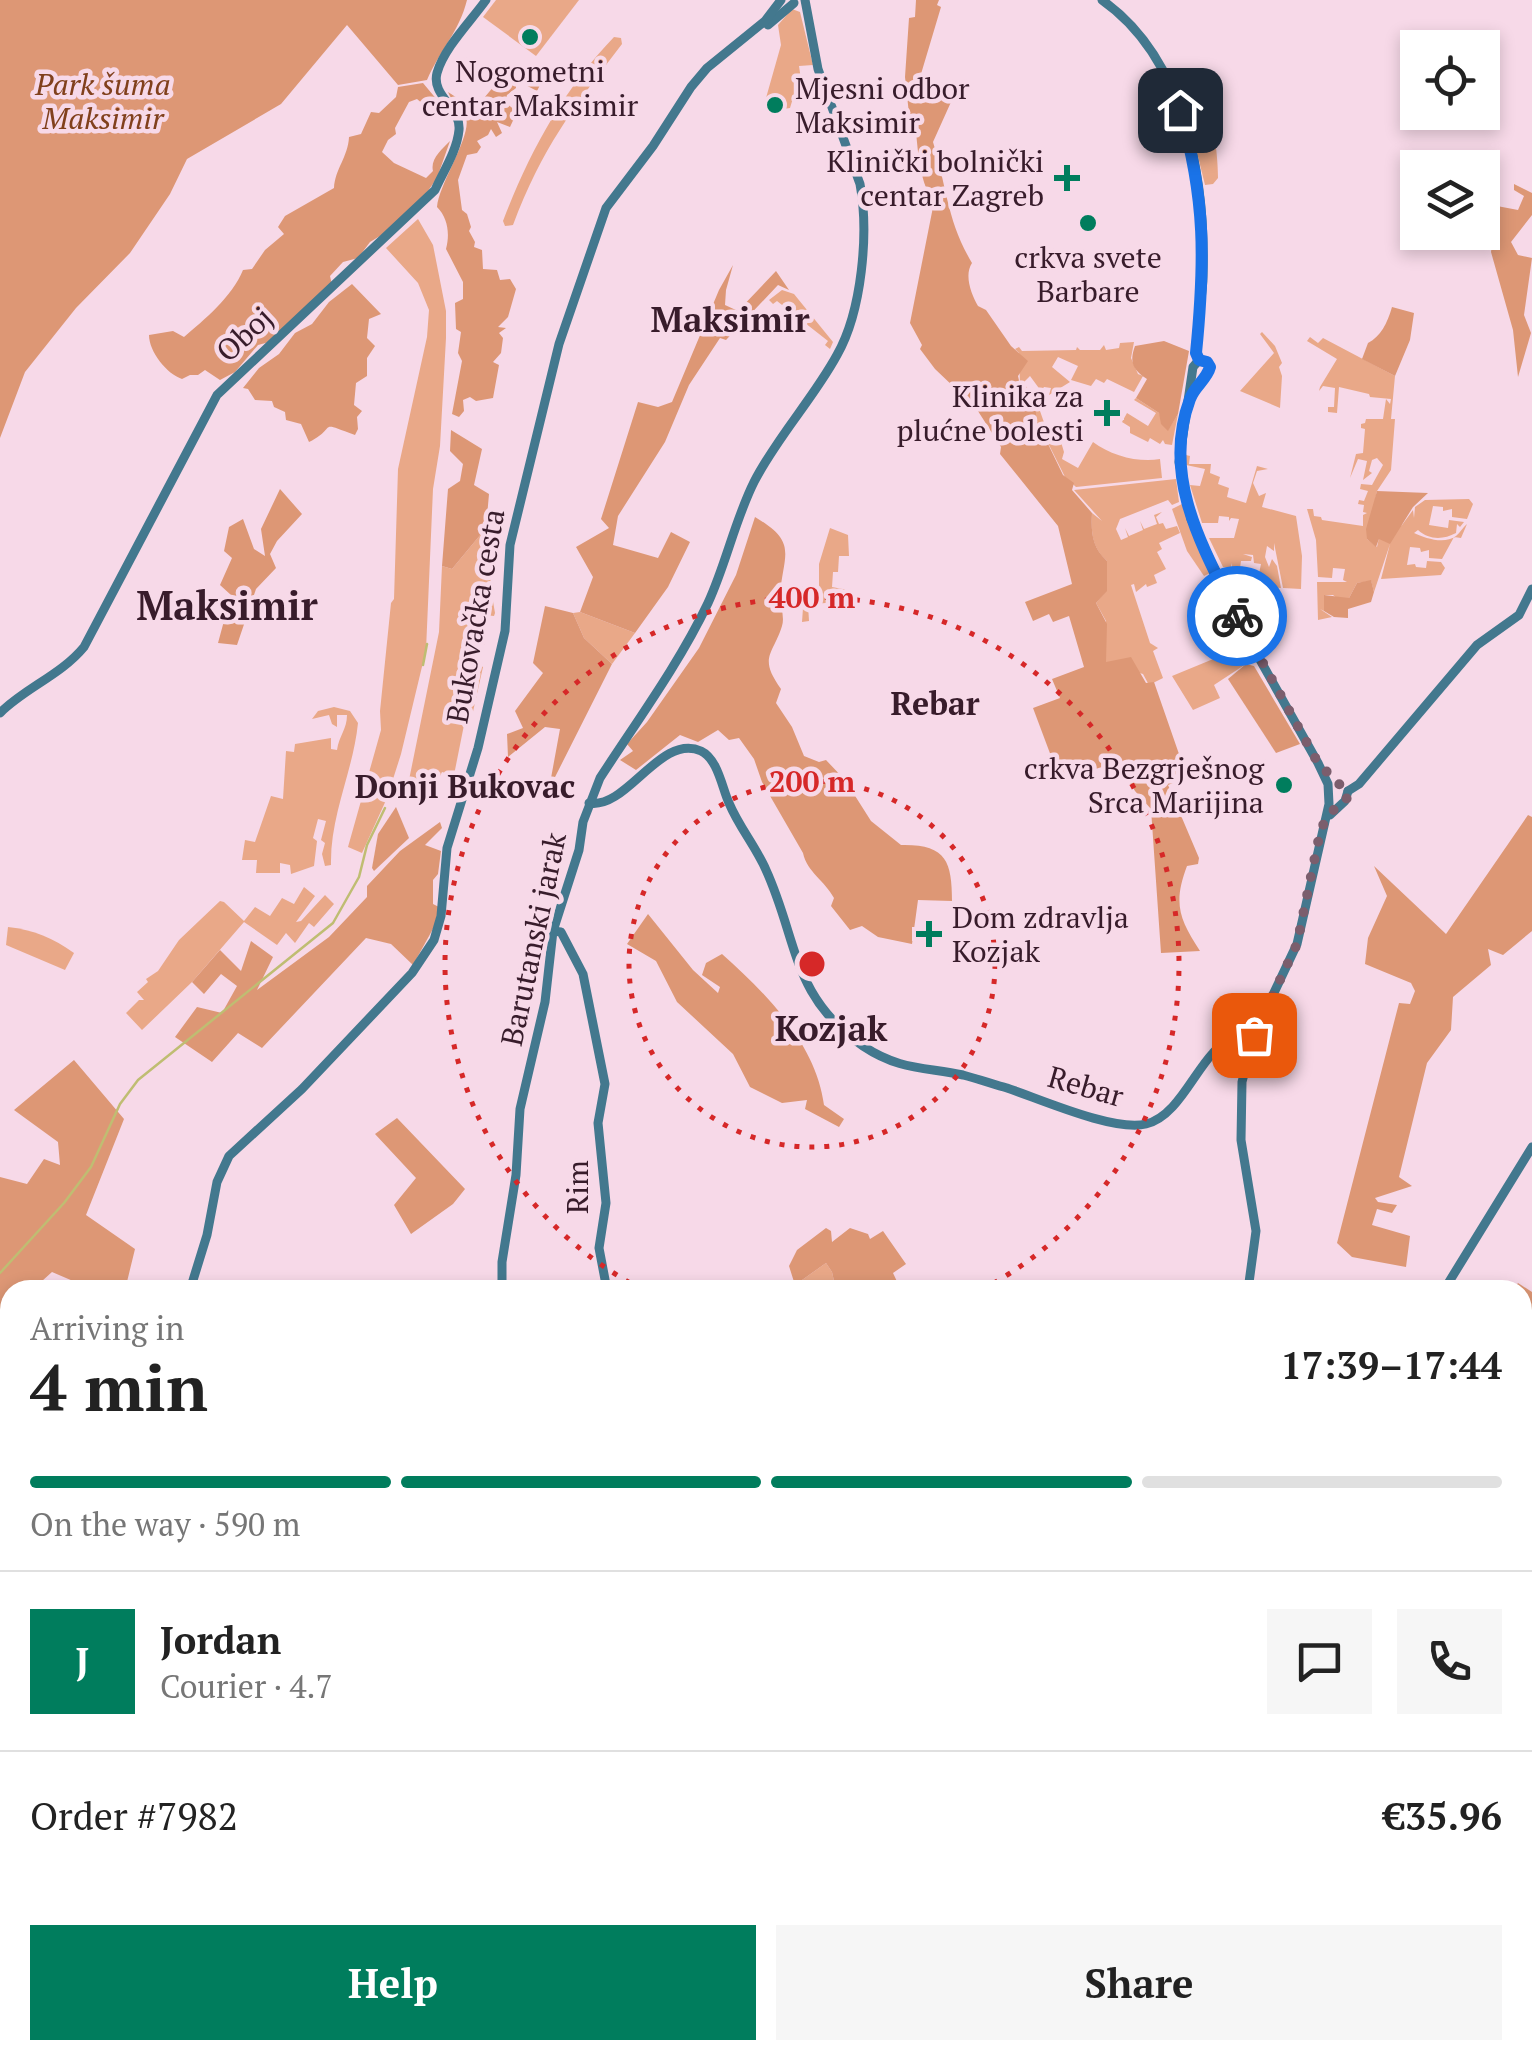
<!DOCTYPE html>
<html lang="en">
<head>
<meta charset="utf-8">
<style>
	body { margin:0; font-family:"PT Serif",serif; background:#f6f6f6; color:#222; height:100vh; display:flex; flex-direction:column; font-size:38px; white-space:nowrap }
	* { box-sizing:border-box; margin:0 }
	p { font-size:32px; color:#767676 }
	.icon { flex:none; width:55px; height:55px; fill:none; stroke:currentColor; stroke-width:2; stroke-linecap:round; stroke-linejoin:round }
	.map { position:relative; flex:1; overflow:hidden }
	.sheet { position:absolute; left:0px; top:1280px; width:1532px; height:780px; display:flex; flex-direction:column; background:#fff; border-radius:30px 30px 0 0; box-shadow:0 5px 15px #0003 }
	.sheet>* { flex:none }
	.buttons { position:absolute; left:1400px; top:30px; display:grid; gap:20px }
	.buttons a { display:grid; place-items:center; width:100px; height:100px; border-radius:0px; background:#fff; box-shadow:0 5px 15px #0003; font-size:50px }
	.pin { position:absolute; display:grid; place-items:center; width:85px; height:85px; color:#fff; margin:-42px; border-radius:20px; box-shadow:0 5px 15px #0006 }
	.courier { position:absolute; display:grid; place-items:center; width:100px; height:100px; margin:-50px; border:8px solid #1a73e8; border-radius:50%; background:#fff; color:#222; box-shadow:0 2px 12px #0007 }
	.head em { font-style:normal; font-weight:800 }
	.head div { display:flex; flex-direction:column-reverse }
	.head { display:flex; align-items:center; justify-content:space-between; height:170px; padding:0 30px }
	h1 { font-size:65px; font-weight:800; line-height:75px }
	.bar { display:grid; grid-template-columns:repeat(4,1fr); gap:15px 10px; align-content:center; height:120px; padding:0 30px }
	.bar i { height:12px; border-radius:8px; background:#e0e0e0 }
	.bar .current { background:#007d5d }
	.bar p { grid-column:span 4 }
	.line { display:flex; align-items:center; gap:25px; padding:0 30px; border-top:2px solid #e0e0e0 }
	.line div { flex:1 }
	.round { display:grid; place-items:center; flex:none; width:105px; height:105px; border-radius:0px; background:#f6f6f6 }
	.primary-button { display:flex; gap:20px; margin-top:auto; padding:20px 30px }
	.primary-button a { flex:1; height:115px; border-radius:0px; background:#007d5d; color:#fff; font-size:40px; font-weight:800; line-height:115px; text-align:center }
	.primary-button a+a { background:#f6f6f6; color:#222 }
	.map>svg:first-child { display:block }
	.green { fill:#e9a888 }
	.forest { fill:#dd9775 }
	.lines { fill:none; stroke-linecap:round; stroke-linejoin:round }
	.stream { stroke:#bfbd72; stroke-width:2.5 }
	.secondary { stroke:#43788e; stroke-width:9 }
	.done { stroke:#7b5e6d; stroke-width:10; stroke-dasharray:0 18 }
	.route { stroke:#1a73e8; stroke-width:12 }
	.ring { fill:none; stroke:#d62828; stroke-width:5; stroke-dasharray:5 10 }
	.poi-dot { fill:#007d5d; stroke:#f7d9e8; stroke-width:4 }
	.labels { text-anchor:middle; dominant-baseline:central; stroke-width:9; stroke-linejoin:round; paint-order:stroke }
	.poi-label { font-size:30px; fill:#381c2b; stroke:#f7d9e8; text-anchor:end }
	.park-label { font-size:30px; font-style:italic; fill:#81401c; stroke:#f7d9e8 }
	.street-label { font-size:30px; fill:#381c2b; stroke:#f7d9e8 }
	.neighbourhood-label { font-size:32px; font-weight:bold; fill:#381c2b; stroke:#f7d9e8 }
	.quarter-label { font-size:35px; font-weight:bold; fill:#381c2b; stroke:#f7d9e8 }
	.district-label { font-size:40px; font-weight:bold; fill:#381c2b; stroke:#f7d9e8 }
	.centre { fill:#d62828; stroke:#f7d9e8; stroke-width:5 }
	.ring-label { font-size:30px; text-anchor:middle; font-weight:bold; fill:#d62828; stroke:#f7d9e8; stroke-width:9; stroke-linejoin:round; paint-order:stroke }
</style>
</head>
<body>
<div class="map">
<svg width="1532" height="2060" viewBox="0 0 1532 2060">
	<rect width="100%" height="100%" fill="#f7d9e8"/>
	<g class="green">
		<path d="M496 0H579L536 56 483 17Z"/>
		<path d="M792 9 800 12 813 65 799 66 803 93 793 98 790 108 770 111V99L766 98 781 45 778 25Z"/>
		<path d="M614 37 621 38 622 44C573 108 542 148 513 225L505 226 503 221C529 153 563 90 614 37Z"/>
		<path d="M1184 72C1211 87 1218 149 1218 178L1213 184 1205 185 1191 128 1170 74Z"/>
		<path d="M418 219 433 245 446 311V338L440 446 433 489 426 650 401 754 387 798 362 853 348 847 381 730 380 711 391 603 394 599 398 469 427 337 429 310 418 283 386 248Z"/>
		<path d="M782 290 794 294 833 342 830 349 825 345 828 341 777 301 773 304 769 300Z"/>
		<path d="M1262 332 1275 346 1282 363 1279 367 1282 376 1280 408 1240 391 1274 353 1260 334Z"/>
		<path d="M1310 337 1318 343 1323 338 1395 376 1391 419H1395L1391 470 1377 491 1367 539 1377 547 1379 538 1402 525 1413 510 1414 518 1415 507 1425 500 1469 499 1473 504 1467 519 1452 517V509L1443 511V507L1433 506 1429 525 1448 528 1449 520 1464 522 1460 527 1457 524 1456 533C1443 540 1429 540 1418 530L1414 533C1425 538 1444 545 1456 536 1460 533 1463 527 1467 524L1461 538 1454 537 1442 559 1429 558V550L1421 552 1420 548 1410 547 1407 565 1415 564 1416 567 1426 568 1427 561 1441 562 1445 568 1441 575 1381 579 1390 544 1374 592 1371 581 1357 583 1349 598 1338 599 1333 595H1325L1324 611 1320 609 1332 617 1318 620 1317 582H1347L1343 580 1345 569 1333 568 1332 578 1318 577 1316 540 1307 509H1313L1314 516 1321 517 1322 520 1363 526V515L1367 513 1363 512 1364 505 1358 504 1359 500 1364 501 1368 491 1360 489 1361 484 1372 485 1383 465 1377 458 1372 460 1369 471 1372 473 1363 480 1367 461 1358 459 1350 478 1356 454 1363 453 1365 429 1361 428V424L1365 423 1366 419H1383L1386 399 1390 404 1391 399 1370 397 1369 394 1339 387 1337 413 1328 412V407H1334L1335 388 1323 386 1319 391 1320 387 1337 359 1307 341Z"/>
		<path d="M1134 342 1131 358 1138 374 1143 376 1134 392 1107 379 1104 383 1096 379 1091 386 1071 380 1078 366 1058 357 1052 367 1070 382 1049 395 1051 388 1044 387 1041 391 1030 376 1023 383 1035 397 1038 395 1050 406 1040 411 1047 431 1055 436 1058 432 1064 452 1062 459 1078 468 1093 442C1111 456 1140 463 1160 459L1162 478 1076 487 1065 477 1036 419V404L1020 385 1019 353 1015 349 1019 347 1022 351 1076 350 1077 347 1080 350H1100L1104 345 1106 350 1119 348 1120 343Z"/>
		<path d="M1136 398 1159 413 1168 430 1178 414 1172 445 1165 444 1163 440 1160 444 1150 438 1148 442 1130 433V427L1122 422 1127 413 1148 426 1156 413 1134 400Z"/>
		<path d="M1186 455 1190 456 1189 464H1211L1210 473 1220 477 1218 484 1229 488 1227 497 1246 503 1257 466 1268 469 1257 471 1253 483 1259 496 1266 493 1262 507 1296 516 1302 556 1301 589 1283 588 1274 543V551L1267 546 1265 557 1269 567 1272 559 1277 566 1281 588 1231 583H1257L1261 564 1254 563 1253 555 1243 554 1252 557 1251 561H1241L1240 568 1232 567 1231 563V568L1223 567 1209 538H1234L1239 519 1231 518 1229 521V517L1219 516 1218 523H1202L1190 485 1200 486 1205 469 1186 465Z"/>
		<path d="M1176 479 1179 502 1172 505 1168 500 1120 519 1116 529 1121 540 1128 537 1125 528 1129 536 1143 530 1140 521 1144 529 1157 524 1154 515 1162 512 1156 517 1159 524 1163 523 1166 529 1177 526 1180 533 1159 543 1162 549 1157 552 1166 569 1154 575 1157 583 1147 587 1146 584 1136 592 1134 584 1131 585 1150 643 1158 648 1153 651 1163 678 1149 685 1143 674 1106 663V621L1096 603 1107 590V561C1092 547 1091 534 1092 513L1102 521 1074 490Z"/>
		<path d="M1182 504 1210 573 1204 576 1187 551 1172 509Z"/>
		<path d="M486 528 485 551 494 554 490 584 495 613 494 616 474 614 473 625 487 626 484 645 466 644 462 656 483 667 470 725H464L454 775 442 772 435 786 409 780 439 632 442 566 452 569Z"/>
		<path d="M830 528 848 535 849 556H839L838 572H833L832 587 853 591 851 600 808 605 809 621 802 622 803 608 798 606 802 605 800 589 796 586H819V564Z"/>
		<path d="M580 612 635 633 612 664 584 638 573 613Z"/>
		<path d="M1240 648 1246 664 1214 685 1220 698 1193 710 1172 676Z"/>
		<path d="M334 707 350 711 358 723C353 772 330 815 331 865L325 866 322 854 325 843 321 840 326 821 318 819 313 838 317 841 314 866 291 874 290 865 280 863V873H256L257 860H242L245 840 255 842 271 796 283 799 286 751 294 752 295 744 331 738V749L337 750C339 736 347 729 347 715H337V727L332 724 329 715 312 719 318 711Z"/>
		<path d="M304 887 315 896 296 922 301 921 325 895 334 904 314 927 309 923 295 943 286 933 277 945 244 922 192 982 142 1030 126 1013 139 1000H144L137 992 148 982 146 979 158 971 179 940 220 901 224 902 244 921 255 907 270 916 282 898 294 904Z"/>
		<path d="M8 927C34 930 53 938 74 953L65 970 6 945Z"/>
		<path d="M826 1263 832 1272 836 1290H798L795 1285Z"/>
		<path d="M1523 1699 1532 1703V1926L1523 1936Z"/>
		<path d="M490 2050H564L573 2057V2060H482Z"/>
		<path d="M1045 2050H1410L1400 2060H1044Z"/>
	</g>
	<g class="forest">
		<path d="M0 0H467C459 32 440 50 427 80L398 85 347 25 281 104 187 159 170 194 130 253 76 308 25 372 0 438Z"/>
		<path d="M916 0H939L937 5 941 7 921 74 951 102 933 142C947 188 947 221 972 263 964 275 971 294 978 306L986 310 1011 346 1028 361 1018 376 1020 385 1036 404V419L1063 475 1074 483 1072 490 1092 513C1091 533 1092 547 1107 561V591L1096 603 1107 624 1106 662 1131 657 1146 683 1154 682 1187 777 1168 785 1199 858 1198 864 1187 866C1173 903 1179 919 1200 951L1161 953 1151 809 1135 791 1118 762 1060 780 1033 708 1060 698 1052 679 1084 667 1069 616 1053 622 1049 614 1033 621 1025 602 1072 584 1058 526 1000 454 1001 447 976 408 935 369 920 349 922 345 910 323 934 202C917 180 918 141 914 114H909L905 77 909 18 915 17Z"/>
		<path d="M510 67H521L540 85 537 91 516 80V88L507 95 505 102 517 112 510 127 497 122 502 133 496 137 491 129 488 135 477 141 481 147 477 153 467 155 458 180 462 210 467 214 471 227 469 231 475 242 474 247 482 250 483 269 497 270 500 280 510 279 516 289 508 317 498 327 506 328 499 333 503 338 501 353 493 362 499 365 493 398 476 401 470 397 463 400 464 411 459 417 452 414 462 361 458 353 461 332 456 329 455 303 463 299V282L446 249C450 234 448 218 437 207 439 184 472 135 466 118 462 108 452 103 448 92L468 105 479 104Z"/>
		<path d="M423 83 438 101 430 110 417 99 409 102 395 128 396 134 388 140 382 152 394 163 426 178 433 171C430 159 442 149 450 141L437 178 423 198 398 225 370 242 358 258 343 262 330 276 332 285 273 341 258 345 235 372 220 380 205 370 198 375H190L182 379C167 374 149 352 149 335L173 331 184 337C204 320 232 297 243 270L252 269 265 250 284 234 278 227 285 216 334 188C335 169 348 157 349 137L361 134 371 112 379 113 396 97 398 87Z"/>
		<path d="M1514 184 1532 193V215L1511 242 1518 255 1532 258 1524 315 1531 333 1518 377 1513 330 1491 252 1497 206 1518 210 1524 196 1514 190Z"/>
		<path d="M733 265 726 290 725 305 738 311 776 271 789 290 778 285 726 340 720 338 689 385 665 442 618 516 613 545 658 558 671 532 690 542 668 587 635 633 580 612 593 577 576 547 609 528 601 519 638 402 658 407 672 402 719 290Z"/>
		<path d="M352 284 381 314 369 319 367 338 375 346 367 358V376L356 383 354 405 362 411 357 417 358 429 355 435C315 420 339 427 309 442L301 424 286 420 285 412 274 407 272 401 255 400 248 389 243 388 259 368 279 354 295 333 312 324 329 302Z"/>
		<path d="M1392 307 1414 313 1410 340 1395 376 1362 359 1368 343C1381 336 1387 324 1392 307Z"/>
		<path d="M1164 341 1189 351 1178 414 1168 431 1161 424 1159 413 1136 398 1147 379C1133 370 1129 362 1135 346Z"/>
		<path d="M451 430 482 449 474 485 489 494 486 528 452 569 442 566 448 489 460 481 463 464 450 451Z"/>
		<path d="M280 489 302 514 277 541 270 554 276 568 256 589 237 645 218 643 231 595 220 585 232 558 224 551 229 527 243 519 254 549 265 556 261 529Z"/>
		<path d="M1377 491 1428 493 1413 507 1390 544 1379 539 1376 547 1367 539 1366 529Z"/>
		<path d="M755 517C799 543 783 554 780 595 780 605 785 617 782 626 773 655 758 657 781 689L776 703 792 727 804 756 819 762 826 760 845 780 871 821 901 845C946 844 952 861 952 901L918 900 912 944 878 937 862 926 850 930 831 906 834 898C825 881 807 872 803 853L762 782 754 759 739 738 729 740 718 730 698 742 680 735 636 770 620 760 633 751 627 744 647 722 699 648 736 575Z"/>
		<path d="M1371 580 1374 592 1371 602 1348 609V618L1334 617 1324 611V595L1349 598 1357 583Z"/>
		<path d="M545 606 573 613 584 638 612 664 549 789 560 729 545 727 508 757 507 734 523 728 515 711 543 673 533 663Z"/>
		<path d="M1246 664 1254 666 1300 744 1276 753 1228 679Z"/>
		<path d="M396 807 409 838 374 871 372 868 378 834Z"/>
		<path d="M1528 815 1532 817V931L1503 955 1488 949 1491 965 1453 997 1451 1030 1427 1063 1399 1177 1412 1186 1375 1198 1378 1202 1397 1205 1392 1213 1377 1209 1372 1225 1410 1236 1406 1267 1352 1257 1337 1243 1399 1003 1410 1004 1415 991 1411 983 1365 964 1368 938 1387 896 1374 866 1446 934Z"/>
		<path d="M440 822 442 828 425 845 441 851 438 874 433 880V904L439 907 434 927 413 965 391 944 366 938 262 1048 238 1033 212 1062 175 1037 197 1007 222 1013 237 986 221 974 204 994 192 982 220 950 241 971 251 941 273 957 257 990 329 937 367 897V886L400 851Z"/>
		<path d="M648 914 693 970 718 993 720 987 702 975 706 963 722 954C766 993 816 1044 824 1105L844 1119 839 1127 805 1109 807 1100 782 1103 750 1087 733 1054 677 1002 656 961 627 944Z"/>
		<path d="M74 1060 124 1119 86 1215 135 1249 125 1290H94L52 1272 32 1290H10V1310L0 1320V1177L27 1184 44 1159 60 1165 58 1142 14 1110Z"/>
		<path d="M397 1118 465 1189 453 1204 411 1234 394 1205 416 1178 375 1134Z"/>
		<path d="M826 1228 831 1231 832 1242 850 1228 868 1234 870 1239 883 1231 906 1264 893 1273 901 1290H836L832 1272 826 1263 795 1285 789 1266 797 1250Z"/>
		<path d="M1518 1283 1532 1292V1406L1528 1404 1523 1415 1522 1290H1513Z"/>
		<path d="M23 2050H175L173 2060H46Z"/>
		<path d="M349 2050H490L482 2060H339Z"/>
		<path d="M828 2050H939L930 2060H825L823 2055Z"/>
		<path d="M979 2050H1042V2060H976Z"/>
	</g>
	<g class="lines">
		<g class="stream">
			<path d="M423 665 427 644"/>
			<path d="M0 1273 64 1203 91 1167 120 1104 138 1080 333 923 359 877 367 845 385 808"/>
			<path d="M971 2050 975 2056"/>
			<path d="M959 2060 967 2050"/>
		</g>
		<g class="secondary">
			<path d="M1102 0C1186 59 1206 181 1203 277 1203 299 1192 341 1199 360"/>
			<path d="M768 25 794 3"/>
			<path d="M1199 360 1193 367 1179 462 1191 519 1241 626 1318 763 1328 784 1329 804 1297 944 1254 1035 1242 1082 1241 1140 1256 1231 1248 1290"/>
			<path d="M1193 394 1210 369 1207 362 1199 360"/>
			<path d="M0 713C25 688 61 675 84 647L217 395 435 190C443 172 457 151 459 130 461 107 431 96 437 73 444 48 471 21 486 0"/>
			<path d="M1348 791 1359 784 1477 645 1519 615 1532 589"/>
			<path d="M589 803C627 810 660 733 701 751 718 759 722 788 729 803 739 827 756 847 766 870 798 940 791 996 863 1046 899 1070 924 1067 963 1075 978 1079 993 1084 1007 1088 1040 1099 1114 1132 1146 1124 1176 1117 1193 1074 1213 1053 1224 1040 1243 1033 1257 1024"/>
			<path d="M1330 815 1345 801 1348 791"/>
			<path d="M553 931 561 932 583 974 605 1084 598 1123 606 1203 599 1248 607 1290"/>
			<path d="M190 1290 207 1235 217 1182 229 1156 302 1089 412 973 434 940 441 916 447 848 478 748 505 631 510 545 559 344 606 208 653 146 691 87 707 68 765 21 781 0"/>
			<path d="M502 1290V1262L516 1175 520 1109 545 1002 553 931 579 850 583 822 600 778C637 721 679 664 708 603 726 564 735 520 754 482 777 437 813 399 837 355 862 311 869 233 860 184L818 69 805 0"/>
			<path d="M1444 1290 1532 1147"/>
			<path d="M0 1864 10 1840"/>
			<path d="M1522 1950 1532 1941"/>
			<path d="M249 2060 253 2050"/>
			<path d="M576 2060 577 2050"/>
			<path d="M1411 2060 1421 2050"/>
		</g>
	</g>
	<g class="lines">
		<path class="done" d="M1237 616 1318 763 1348 793 1346 801 1335 808 1321 828 1297 944 1254 1035"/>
		<path class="route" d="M1180 110C1206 199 1205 262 1196 353L1199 360 1207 362 1210 367C1207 379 1194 387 1190 399 1161 477 1203 548 1237 616"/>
	</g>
	<g class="ring">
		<circle cx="812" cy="964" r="183"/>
		<path d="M643 1290A367 367 0 1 1 981 1290"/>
	</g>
	<g class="poi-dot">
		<circle cx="530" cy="37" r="10"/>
		<circle cx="775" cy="105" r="10"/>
		<path d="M1062 163h10v10h10v10h-10v10h-10v-10h-10v-10h10z"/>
		<circle cx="1088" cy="223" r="10"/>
		<path d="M1102 398h10v10h10v10h-10v10h-10v-10h-10v-10h10z"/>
		<circle cx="1284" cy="785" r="10"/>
		<path d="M924 919h10v10h10v10h-10v10h-10v-10h-10v-10h10z"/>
	</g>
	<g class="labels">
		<g class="poi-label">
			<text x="530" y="71" text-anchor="middle">Nogometni<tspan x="530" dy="34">centar Maksimir</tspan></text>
			<text x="795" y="88" text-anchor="start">Mjesni odbor<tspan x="795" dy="34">Maksimir</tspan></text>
			<text x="1044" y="161">Klinički bolnički<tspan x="1044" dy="34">centar Zagreb</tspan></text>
			<text x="1088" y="257" text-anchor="middle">crkva svete<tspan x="1088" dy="34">Barbare</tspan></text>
			<text x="1084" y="396">Klinika za<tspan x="1084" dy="34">plućne bolesti</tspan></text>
			<text x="1264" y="768">crkva Bezgrješnog<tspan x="1264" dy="34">Srca Marijina</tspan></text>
			<text x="952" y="917" text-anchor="start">Dom zdravlja<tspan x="952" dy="34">Kozjak</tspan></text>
		</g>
		<g class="park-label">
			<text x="103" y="84">Park šuma<tspan x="103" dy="34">Maksimir</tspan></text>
		</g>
		<g class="street-label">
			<text transform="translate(244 334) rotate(-43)">Oboj</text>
			<text transform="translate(475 616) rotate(-80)">Bukovačka cesta</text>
			<text transform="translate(533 939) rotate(-78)">Barutanski jarak</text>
			<text transform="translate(1086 1086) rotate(16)">Rebar</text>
			<text transform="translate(577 1187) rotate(-90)">Rim</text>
		</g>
		<g class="neighbourhood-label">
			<text x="935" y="703">Rebar</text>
			<text x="465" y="786">Donji Bukovac</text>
		</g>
		<g class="quarter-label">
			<text x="730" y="319">Maksimir</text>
			<text x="831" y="1028">Kozjak</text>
		</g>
		<g class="district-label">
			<text x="227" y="604">Maksimir</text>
		</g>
	</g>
	<circle cx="812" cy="964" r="15" class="centre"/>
	<g class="ring-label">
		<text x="812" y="608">400 m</text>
		<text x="812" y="792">200 m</text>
	</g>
</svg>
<div class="buttons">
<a><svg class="icon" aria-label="locate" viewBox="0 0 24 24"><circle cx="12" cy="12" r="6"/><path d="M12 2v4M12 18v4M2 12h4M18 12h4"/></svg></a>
<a><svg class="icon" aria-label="layers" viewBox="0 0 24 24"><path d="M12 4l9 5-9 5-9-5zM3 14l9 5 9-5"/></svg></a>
</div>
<div class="pin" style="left:1254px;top:1035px;background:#ea580c"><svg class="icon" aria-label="bag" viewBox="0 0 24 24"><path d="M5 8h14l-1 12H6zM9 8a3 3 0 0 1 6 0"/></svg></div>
<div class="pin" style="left:1180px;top:110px;background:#1f2937"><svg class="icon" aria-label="home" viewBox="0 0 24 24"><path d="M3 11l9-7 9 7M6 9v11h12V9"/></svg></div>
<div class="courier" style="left:1237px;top:616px"><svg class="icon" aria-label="bike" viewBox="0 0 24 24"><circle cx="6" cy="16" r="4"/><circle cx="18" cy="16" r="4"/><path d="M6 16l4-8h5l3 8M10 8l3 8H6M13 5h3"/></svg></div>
<section class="sheet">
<div class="head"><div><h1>4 min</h1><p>Arriving in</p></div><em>17:39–17:44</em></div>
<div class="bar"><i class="current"></i><i class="current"></i><i class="current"></i><i></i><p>On the way · 590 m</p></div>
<div class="line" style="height:180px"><b class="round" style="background:#007d5d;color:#fff">J</b><div><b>Jordan</b><p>Courier · 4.7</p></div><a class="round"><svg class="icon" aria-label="chat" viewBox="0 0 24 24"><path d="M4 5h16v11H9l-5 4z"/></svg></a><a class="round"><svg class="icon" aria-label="phone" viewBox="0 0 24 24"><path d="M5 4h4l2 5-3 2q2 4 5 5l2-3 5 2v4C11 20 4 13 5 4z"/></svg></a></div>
<div class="line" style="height:130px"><div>Order #7982</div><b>€35.96</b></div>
<div class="primary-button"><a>Help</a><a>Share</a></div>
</section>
</div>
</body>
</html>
